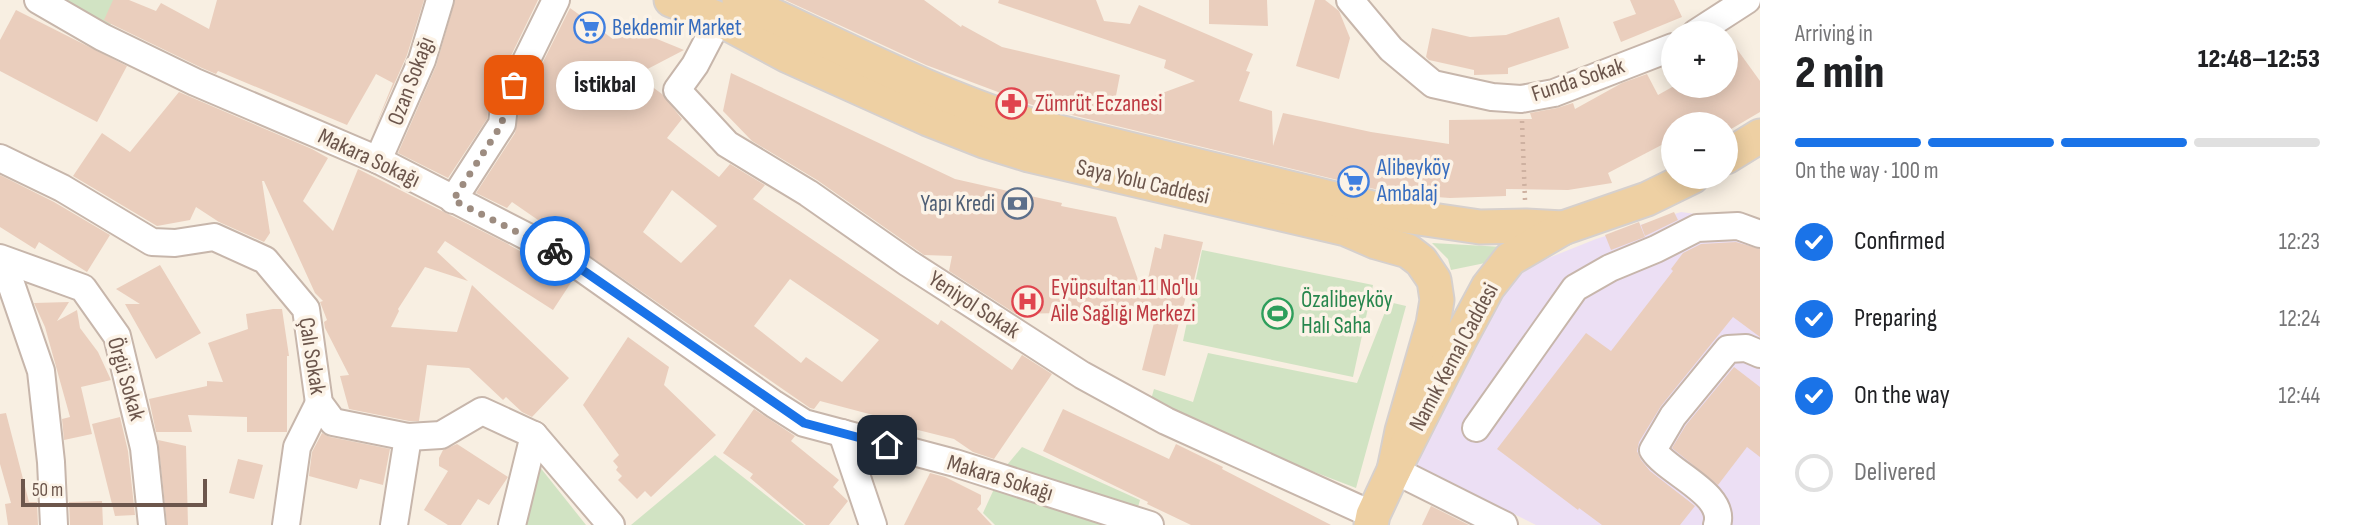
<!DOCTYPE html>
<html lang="en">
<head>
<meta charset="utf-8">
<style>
	body { margin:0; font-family:"Sofia Sans Condensed",sans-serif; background:#f2f2f2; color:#202124; height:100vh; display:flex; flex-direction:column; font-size:26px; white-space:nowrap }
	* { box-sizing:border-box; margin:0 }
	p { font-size:23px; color:#757577 }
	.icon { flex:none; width:38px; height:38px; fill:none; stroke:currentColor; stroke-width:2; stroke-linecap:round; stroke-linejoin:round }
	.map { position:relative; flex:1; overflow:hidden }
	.panel { display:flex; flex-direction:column; background:#fff; width:595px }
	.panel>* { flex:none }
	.tools { position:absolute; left:1661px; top:21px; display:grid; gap:14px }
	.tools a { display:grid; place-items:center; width:77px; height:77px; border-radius:50%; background:#fff; box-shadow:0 4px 18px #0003; font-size:35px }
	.scale { position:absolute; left:21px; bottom:18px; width:186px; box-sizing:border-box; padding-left:7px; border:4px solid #6c564c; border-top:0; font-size:19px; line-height:24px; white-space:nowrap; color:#6c564c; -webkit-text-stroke:5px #fcf3e7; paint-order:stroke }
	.pin { position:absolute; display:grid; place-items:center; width:60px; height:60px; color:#fff; margin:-30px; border-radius:14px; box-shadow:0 4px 10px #0006 }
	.courier { position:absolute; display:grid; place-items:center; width:70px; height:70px; margin:-35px; border:5px solid #1a73e8; border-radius:50%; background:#fff; color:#222; box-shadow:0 2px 9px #0007 }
	.bubble { position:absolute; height:49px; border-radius:24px; background:#fff; box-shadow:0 4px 18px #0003; font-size:23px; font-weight:800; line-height:49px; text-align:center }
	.headline em { font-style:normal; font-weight:800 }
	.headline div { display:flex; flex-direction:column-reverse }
	.headline { display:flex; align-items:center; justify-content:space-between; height:119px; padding:0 35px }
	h1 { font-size:46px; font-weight:800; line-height:52px }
	.bar { display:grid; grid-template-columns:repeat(4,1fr); gap:10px 7px; align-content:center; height:84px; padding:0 35px }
	.bar i { height:9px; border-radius:5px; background:#e0e0e0 }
	.bar .on { background:#1a73e8 }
	.bar p { grid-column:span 4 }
	ol { padding:0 35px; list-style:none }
	li { display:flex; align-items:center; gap:21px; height:77px }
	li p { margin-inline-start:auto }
	li .icon { padding:7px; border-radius:50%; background:#1a73e8; color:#fff; stroke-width:4 }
	li:last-child { color:#757577 }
	li i { width:38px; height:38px; border:4px solid #e0e0e0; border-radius:50% }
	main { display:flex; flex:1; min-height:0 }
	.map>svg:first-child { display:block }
	.education { fill:#ecdff4 }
	.green { fill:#d1e3c3 }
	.building { fill:#eacebd; fill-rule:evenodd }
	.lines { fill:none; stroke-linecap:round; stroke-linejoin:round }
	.minor-casing { stroke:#c7b6ab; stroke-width:30 }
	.major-casing { stroke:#d6d0cd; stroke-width:37 }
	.path { stroke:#ceb1a1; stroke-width:4.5; stroke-dasharray:2 5; stroke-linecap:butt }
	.minor { stroke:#fff; stroke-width:26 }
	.major { stroke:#eed0a3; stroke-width:33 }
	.done { stroke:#9d8c80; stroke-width:7; stroke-dasharray:0 12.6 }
	.route { stroke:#1a73e8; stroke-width:9 }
	.labels { text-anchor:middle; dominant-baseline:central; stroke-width:7; stroke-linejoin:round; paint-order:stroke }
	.shop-label { font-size:23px; fill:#366cbe; stroke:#fcf3e7; text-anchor:start }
	.street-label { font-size:23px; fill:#6c564c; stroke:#fcf3e7 }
	.health-label { font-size:23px; fill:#be3a42; stroke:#fcf3e7; text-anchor:start }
	.service-label { font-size:23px; fill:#4e5e75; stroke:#fcf3e7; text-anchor:end }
	.leisure-label { font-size:23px; fill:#27864d; stroke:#fcf3e7; text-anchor:start }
</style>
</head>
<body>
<main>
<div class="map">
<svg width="1760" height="525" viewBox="0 0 1760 525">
	<rect width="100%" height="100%" fill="#f8efe2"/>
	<path class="education" d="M1681 212 1760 223V525H1536L1415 465 1511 273 1596 239Z"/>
	<g class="green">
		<path d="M44 0H118L107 36Z"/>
		<path d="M1432 243 1503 247 1490 262 1451 270 1448 259Z"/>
		<path d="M1202 250 1373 285 1353 377 1183 341Z"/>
		<path d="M1389 302 1406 306 1356 488 1265 453 1150 403 1154 389 1193 402 1208 353 1357 383Z"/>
		<path d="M1022 447 1140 500 1136 514 1002 471Z"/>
		<path d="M715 455 804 525H631Z"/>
		<path d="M535 461 586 525H517Z"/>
		<path d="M994 489 1109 525H995L983 513Z"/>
	</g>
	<g class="building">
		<path d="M113 0H129L156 11 161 3 209 29 217 0H424L407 55 374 130 393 83 376 74 347 125 218 71 216 74 202 68 109 23 104 20Z"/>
		<path d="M455 0H538L490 99 487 119 448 178 398 153 436 66Z"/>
		<path d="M785 0H924L961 27 962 25 1002 47 1120 75 1113 111 1195 81 1164 68 1166 60 998 3 999 0H1096L1104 21 1130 24 1139 5 1253 54 1246 71 1250 72 1239 101 1272 111 1273 146 1283 113 1371 132 1449 144V120L1532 119 1530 113 1557 108 1573 103 1575 109 1622 83 1647 74 1658 95 1674 86H1726V34L1760 81V112L1726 132V124H1673V139L1608 173 1612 183 1568 190 1506 189V196L1450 198 1395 194 1035 106 926 65Z"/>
		<path d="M1209 0H1267L1268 26 1209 24Z"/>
		<path d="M1315 0H1325L1339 11 1350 38 1339 79 1296 66Z"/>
		<path d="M1630 0H1674L1682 17 1621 42 1613 22 1636 14Z"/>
		<path d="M570 8 613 39 630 28 684 50 636 75 662 94 682 119 667 138 719 177 730 164 765 185 753 199 938 325 941 320 1012 370 1022 355 1052 374 994 459 973 452 954 439 890 423 892 420 820 401 814 409 810 408 512 202 507 208 476 193 515 133 519 110ZM672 190 717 226 681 263 643 232ZM790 279 879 340 842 382 806 357 801 363 754 326Z"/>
		<path d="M16 10 127 66 97 122 0 71V40Z"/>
		<path d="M1559 17 1569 48 1508 68V74L1474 75V70L1429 60 1426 57 1432 28 1470 37 1506 35Z"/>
		<path d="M731 73 955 179 1062 203 1061 206 1116 217 1144 297 1155 247 1161 249 1164 234 1203 242 1190 297 1186 296 1165 376 1142 370 1156 315 1060 316V313L1016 314 949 271 952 256 924 255 817 180 752 141 723 111Z"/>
		<path d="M179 92 312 149 328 158 303 201 333 231 358 169 506 243 572 281 553 310 445 241 437 252 468 281 425 267 398 309 399 311 391 327 457 332 472 285 569 378 532 417 522 412 506 397 503 400 469 368 427 365 419 421H409L349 409 340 376 349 375 325 328 324 322 327 320 320 302 323 301 315 293 264 181H262L270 233 264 242 219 222 196 207 190 220 157 226 73 176 102 133 130 152Z"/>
		<path d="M0 175 54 202 110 235 87 272 39 242 35 249 0 227Z"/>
		<path d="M1674 212 1678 220 1645 236 1641 225Z"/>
		<path d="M1639 222 1645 237 1611 250 1605 235Z"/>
		<path d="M1736 242 1760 249V337L1733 317 1661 406 1639 442 1637 451 1641 460 1650 471 1695 506 1680 525H1602L1579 508 1578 510 1497 449 1586 333 1611 351 1673 271 1671 269 1683 253 1701 244Z"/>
		<path d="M160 265 201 333 156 359 125 304H140L116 289Z"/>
		<path d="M69 302 57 321 77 310 80 328 98 352 111 380 81 387 92 434 64 440 62 419 70 417 45 327 34 303Z"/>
		<path d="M273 309H282L289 356H287V432H247V417L188 415 192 432H156L149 399 207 386V381L223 382 208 343 248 329 246 314Z"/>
		<path d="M628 337 669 367 664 385 716 435 651 497 645 491 637 499 618 480 622 476 616 470 618 467 613 461 619 455 583 405Z"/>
		<path d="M1734 367 1760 387V457L1747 447 1718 485 1672 448 1686 425Z"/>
		<path d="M754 409 795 436 791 441 839 480 833 487 848 501 829 525H806L750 478 753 474 723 453Z"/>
		<path d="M1063 409 1169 459 1176 444 1223 467 1222 469 1331 525H1191L1147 504 1148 502 1043 451Z"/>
		<path d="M6 413 29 502H37L38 525H8L5 504 11 503 0 464V414Z"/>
		<path d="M120 417 128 451 135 515 115 516 92 424Z"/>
		<path d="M322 433 330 437 390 449 383 485 360 479 357 489 309 476 312 452Z"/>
		<path d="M158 440 186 446 188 525H167Z"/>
		<path d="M457 444 508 477 489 505 478 499 461 525H448L424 510 448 471 439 466V458L443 450Z"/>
		<path d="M238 459 263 465 254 499 229 493Z"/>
		<path d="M930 473 945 477 981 495V504L977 509 992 525H904Z"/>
		<path d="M102 501 103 525H70L69 502Z"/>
		<path d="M1431 506 1469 525H1422Z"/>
	</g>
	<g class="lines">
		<defs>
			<g id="minor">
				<path d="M38 0 102 37 195 82 378 160 563 255 774 404 804 423 955 463 1150 525"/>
				<path d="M1350 0 1391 49 1433 84 1492 97 1521 99 1554 93 1673 47"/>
				<path d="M719 19 695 65 677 90 727 144 808 193 908 263 1082 375 1166 421 1373 515"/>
				<path d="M1696 33 1747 0"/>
				<path d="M0 158 62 188 152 242 175 243 214 237 265 260 306 309 319 403 333 422 408 437 441 435 482 411 534 435 611 525"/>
				<path d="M378 160 422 60 440 0"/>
				<path d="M453 200 502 124 504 106 556 0"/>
				<path d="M0 258 83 288 117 336 144 448 152 525"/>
				<path d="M0 267 9 278 41 371 51 462 54 525"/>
				<path d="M1476 428 1575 288 1610 268 1656 249 1697 228 1738 226 1760 234"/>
				<path d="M842 433 873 525"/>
				<path d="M1394 470 1504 525"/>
				<path d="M286 525 297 447 319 403"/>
				<path d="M394 525 408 437"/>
				<path d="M512 525 534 435"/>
				<path d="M1717 525C1727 494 1668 473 1653 450L1673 416 1728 349 1746 348 1760 354"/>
			</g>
			<g id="major">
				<path d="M671 0 719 19 788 56 928 119 984 141 1029 155 1346 229 1376 242 1408 251 1421 261 1434 280 1437 300 1433 324 1402 431 1394 470"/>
				<path d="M739 0C835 43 929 94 1030 125L1405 216 1480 227 1526 226 1563 228"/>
				<path d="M1726 157 1760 136"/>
				<path d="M1371 525 1373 515 1394 470 1460 339 1488 287 1510 259 1563 228 1647 199 1692 177"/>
			</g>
		</defs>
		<use href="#minor" class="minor-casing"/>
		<use href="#major" class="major-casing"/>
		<path class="path" d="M1522 121 1525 200"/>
		<use href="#minor" class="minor"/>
		<use href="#major" class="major"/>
	</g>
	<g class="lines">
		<path class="done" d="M514 85 504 106 502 124 453 200 555 251"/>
		<path class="route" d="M555 251 804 423 887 445"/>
	</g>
	<defs>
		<symbol id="supermarket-ring" viewBox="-11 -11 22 22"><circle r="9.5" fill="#fcf3e7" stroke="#3f7fe0" stroke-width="1.5"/><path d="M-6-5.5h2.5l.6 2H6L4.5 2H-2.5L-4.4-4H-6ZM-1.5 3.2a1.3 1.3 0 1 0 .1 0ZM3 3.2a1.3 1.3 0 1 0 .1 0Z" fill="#3f7fe0"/></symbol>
		<symbol id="pharmacy-ring" viewBox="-11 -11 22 22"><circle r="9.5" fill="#fcf3e7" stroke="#e0444e" stroke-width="1.5"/><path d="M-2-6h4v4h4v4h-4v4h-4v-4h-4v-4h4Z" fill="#e0444e"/></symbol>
		<symbol id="bank-ring" viewBox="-11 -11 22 22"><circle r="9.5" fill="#fcf3e7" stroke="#5c6f8a" stroke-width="1.5"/><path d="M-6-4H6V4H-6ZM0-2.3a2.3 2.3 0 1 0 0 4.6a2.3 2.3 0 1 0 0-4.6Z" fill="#5c6f8a"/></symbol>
		<symbol id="hospital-ring" viewBox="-11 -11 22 22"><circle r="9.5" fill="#fcf3e7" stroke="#e0444e" stroke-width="1.5"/><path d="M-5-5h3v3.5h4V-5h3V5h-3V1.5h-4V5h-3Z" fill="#e0444e"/></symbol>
		<symbol id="stadium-ring" viewBox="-11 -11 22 22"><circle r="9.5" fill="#fcf3e7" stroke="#2e9e5b" stroke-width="1.5"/><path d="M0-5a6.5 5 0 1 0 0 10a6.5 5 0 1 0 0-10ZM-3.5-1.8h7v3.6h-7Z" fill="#2e9e5b"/></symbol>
	</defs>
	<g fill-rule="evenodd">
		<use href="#supermarket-ring" x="572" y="10" width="35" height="35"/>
		<use href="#pharmacy-ring" x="994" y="86" width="35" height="35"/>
		<use href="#supermarket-ring" x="1336" y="164" width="35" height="35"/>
		<use href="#bank-ring" x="1000" y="186" width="35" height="35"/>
		<use href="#hospital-ring" x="1010" y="284" width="35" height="35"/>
		<use href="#stadium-ring" x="1260" y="296" width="35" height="35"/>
	</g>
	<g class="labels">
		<g class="shop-label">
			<text x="612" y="28">Bekdemir Market</text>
			<text x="1377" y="168">Alibeyköy<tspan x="1377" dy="26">Ambalaj</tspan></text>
		</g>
		<g class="street-label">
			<text transform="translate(1578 80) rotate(-18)">Funda Sokak</text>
			<text transform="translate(411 81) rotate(-69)">Ozan Sokağı</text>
			<text transform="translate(369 158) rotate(25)">Makara Sokağı</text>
			<text transform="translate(1143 182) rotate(13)">Saya Yolu Caddesi</text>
			<text transform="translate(974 305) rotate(33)">Yeniyol Sokak</text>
			<text transform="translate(312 356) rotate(81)">Çalı Sokak</text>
			<text transform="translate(1454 357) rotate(-62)">Namık Kemal Caddesi</text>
			<text transform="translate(126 379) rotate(74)">Örgü Sokak</text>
			<text transform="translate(1000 478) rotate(17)">Makara Sokağı</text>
		</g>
		<g class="health-label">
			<text x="1035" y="104">Zümrüt Eczanesi</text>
			<text x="1051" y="288">Eyüpsultan 11 No'lu<tspan x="1051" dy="26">Aile Sağlığı Merkezi</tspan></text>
		</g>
		<g class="service-label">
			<text x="995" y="204">Yapı Kredi</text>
		</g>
		<g class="leisure-label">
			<text x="1301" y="300">Özalibeyköy<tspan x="1301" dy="26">Halı Saha</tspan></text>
		</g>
	</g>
</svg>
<div class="tools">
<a>+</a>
<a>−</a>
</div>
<div class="scale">50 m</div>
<div class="pin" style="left:514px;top:85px;background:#ea580c"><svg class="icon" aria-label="bag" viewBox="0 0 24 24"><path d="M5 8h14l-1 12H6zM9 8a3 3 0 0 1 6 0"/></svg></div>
<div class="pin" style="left:887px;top:445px;background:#1f2937"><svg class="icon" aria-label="home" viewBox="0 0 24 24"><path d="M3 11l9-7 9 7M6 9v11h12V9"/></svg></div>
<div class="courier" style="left:555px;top:251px"><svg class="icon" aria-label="bike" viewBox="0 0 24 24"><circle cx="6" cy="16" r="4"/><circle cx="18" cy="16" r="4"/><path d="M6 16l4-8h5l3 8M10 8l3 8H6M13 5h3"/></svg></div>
<div class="bubble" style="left:556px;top:61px;width:98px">İstikbal</div>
</div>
<section class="panel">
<div class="headline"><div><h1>2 min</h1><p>Arriving in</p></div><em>12:48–12:53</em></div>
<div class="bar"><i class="on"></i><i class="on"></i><i class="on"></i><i></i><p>On the way · 100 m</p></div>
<ol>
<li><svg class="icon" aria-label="check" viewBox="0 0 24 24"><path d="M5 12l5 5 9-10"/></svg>Confirmed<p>12:23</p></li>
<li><svg class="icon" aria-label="check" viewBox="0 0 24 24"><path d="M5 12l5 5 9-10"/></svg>Preparing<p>12:24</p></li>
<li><svg class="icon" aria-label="check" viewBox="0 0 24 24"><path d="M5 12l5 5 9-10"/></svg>On the way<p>12:44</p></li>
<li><i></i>Delivered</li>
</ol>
</section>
</main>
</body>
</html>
